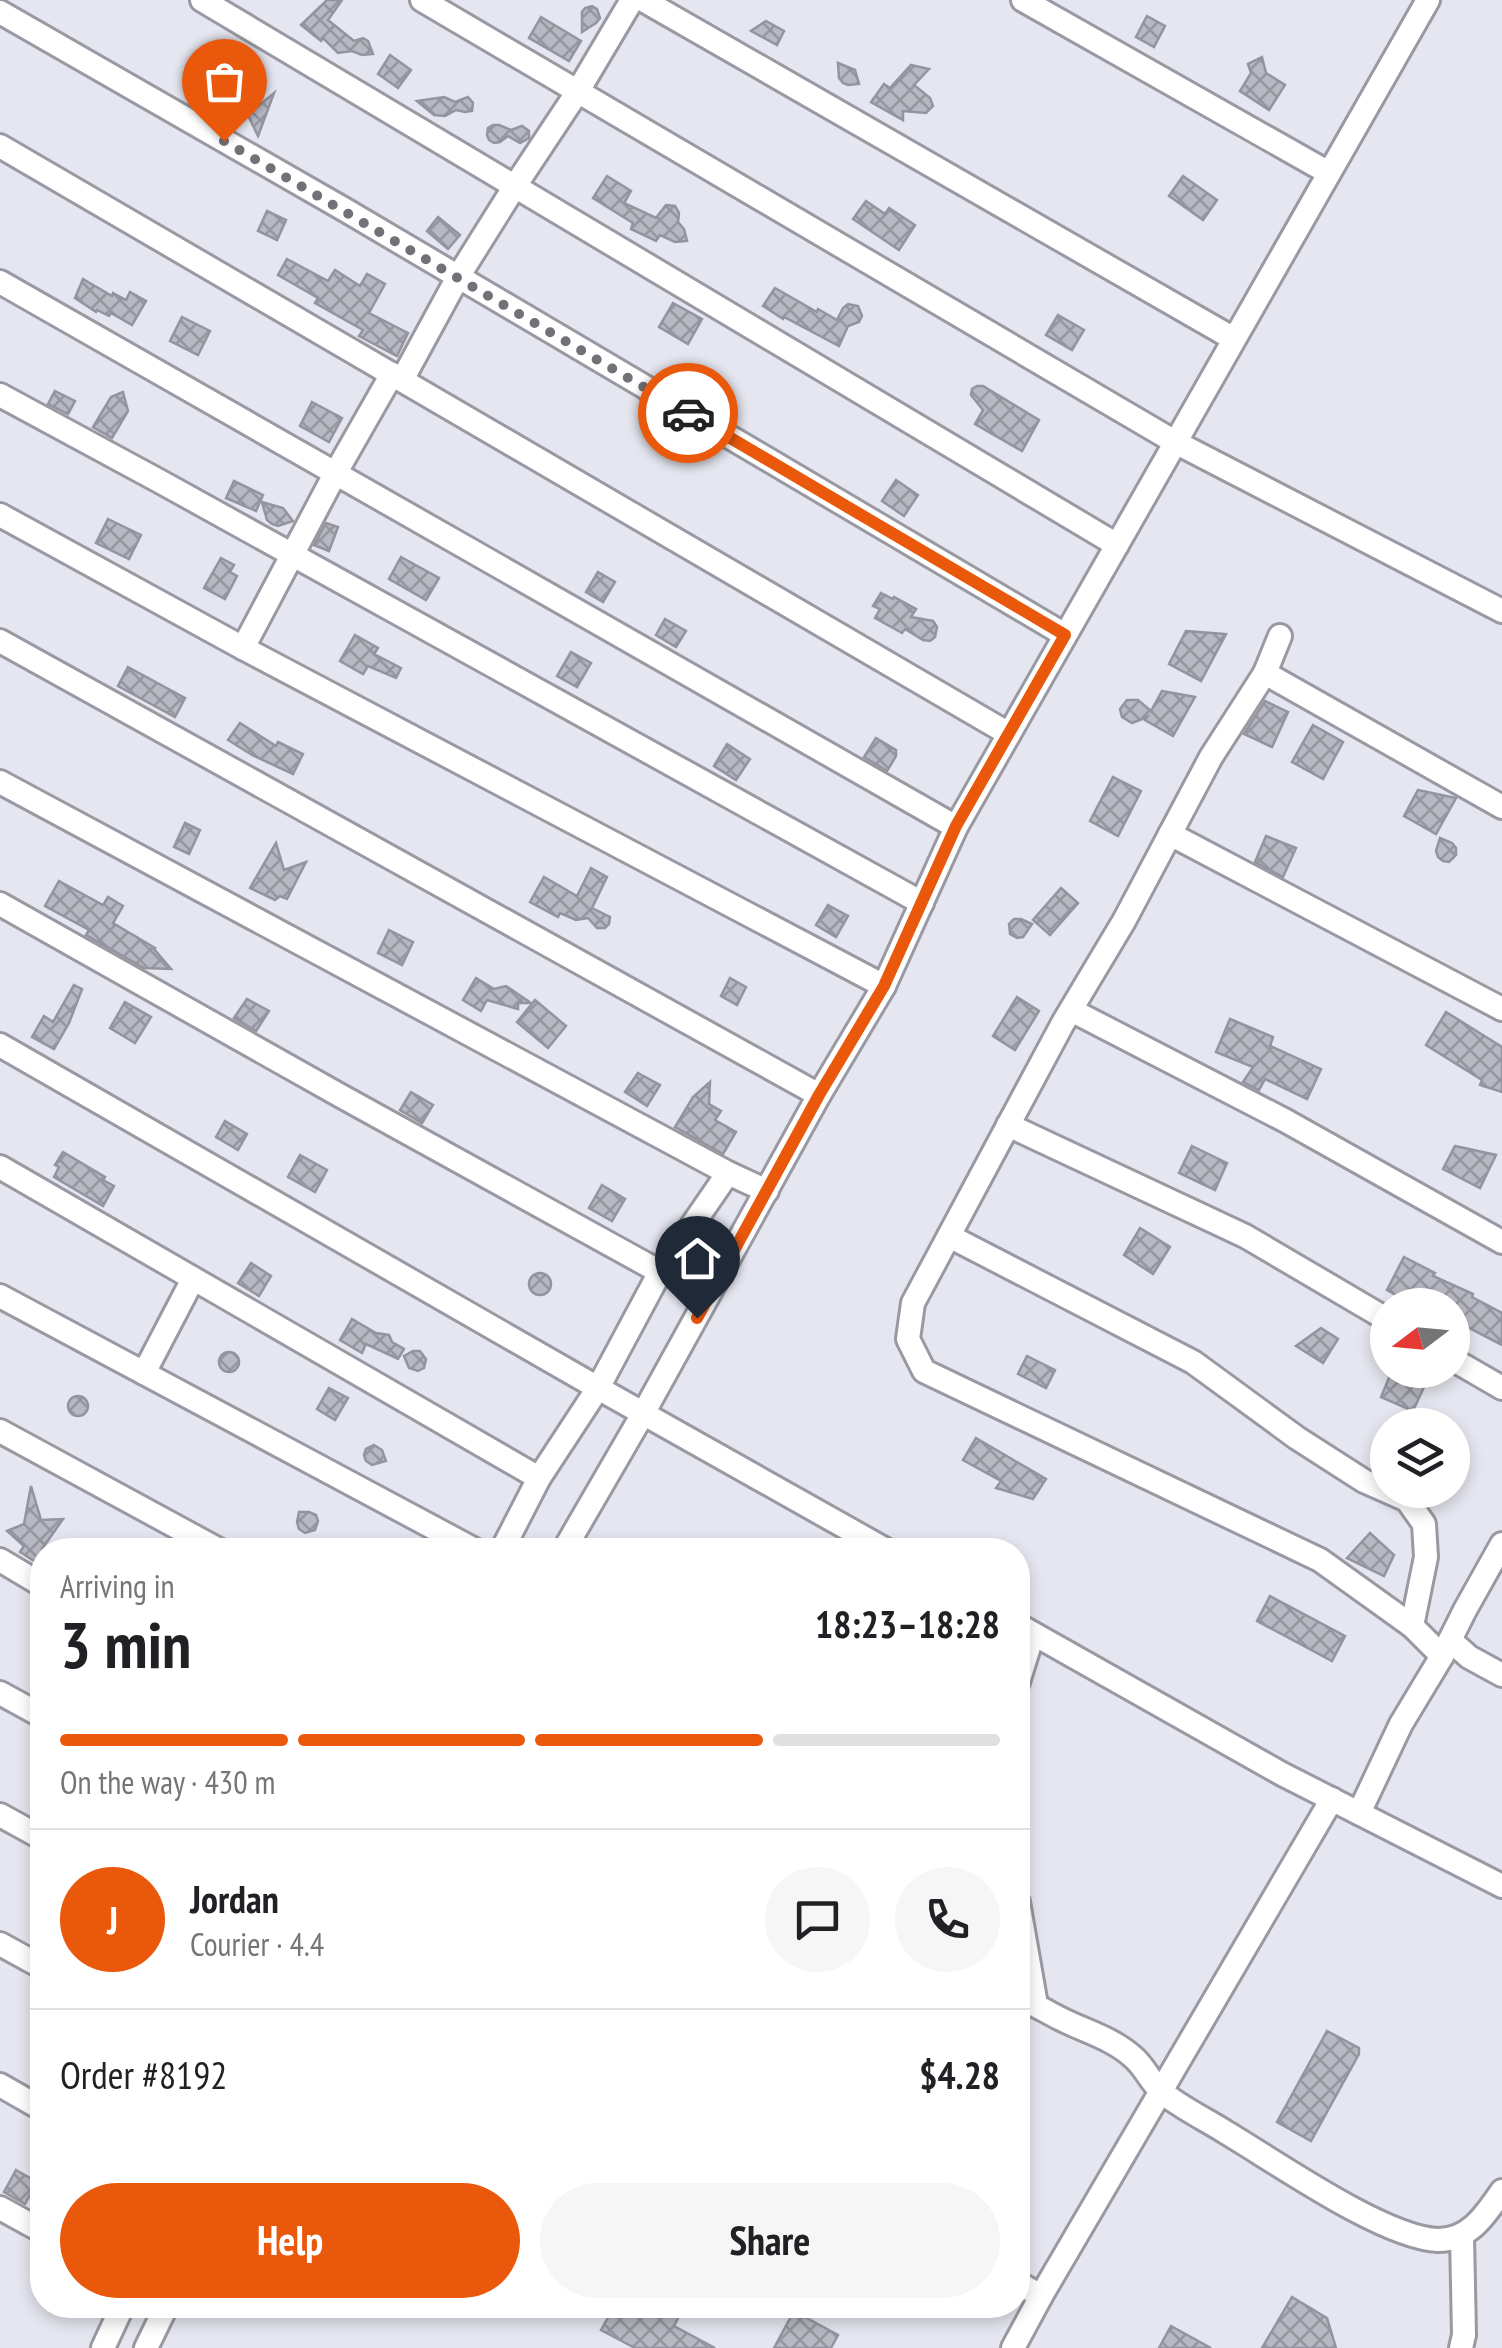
<!DOCTYPE html>
<html lang="en">
<head>
<meta charset="utf-8">
<style>
	body { margin:0; font-family:"PT Sans Narrow",sans-serif; background:#f6f6f6; color:#202124; height:100vh; display:flex; flex-direction:column; font-size:38px; white-space:nowrap }
	* { box-sizing:border-box; margin:0 }
	p { font-size:32px; color:#757577 }
	.icon { flex:none; width:55px; height:55px; fill:none; stroke:currentColor; stroke-width:2; stroke-linecap:round; stroke-linejoin:round }
	.map { position:relative; flex:1; overflow:hidden }
	.sheet { position:absolute; left:30px; top:1538px; width:1000px; height:780px; display:flex; flex-direction:column; background:#fff; border-radius:40px; box-shadow:0 5px 15px #0003 }
	.sheet>* { flex:none }
	.needle { width:65px; rotate:254deg }
	.tools { position:absolute; left:1370px; top:1288px; display:grid; gap:20px }
	.tools a { display:grid; place-items:center; width:100px; height:100px; border-radius:50%; background:#fff; box-shadow:0 5px 15px #0003; font-size:50px }
	.pin { position:absolute; display:grid; place-items:center; width:85px; height:85px; color:#fff; margin:-102px -42px; border-radius:50% 50% 50% 0; rotate:-45deg; box-shadow:0 0 10px #0007 }
	.pin .icon { rotate:45deg }
	.courier { position:absolute; display:grid; place-items:center; width:100px; height:100px; margin:-50px; border:8px solid #ea580c; border-radius:50%; background:#fff; color:#222; box-shadow:0 2px 12px #0007 }
	.head em { font-style:normal; font-weight:800 }
	.head div { display:flex; flex-direction:column-reverse }
	.head { display:flex; align-items:center; justify-content:space-between; height:170px; padding:0 30px }
	h1 { font-size:65px; font-weight:800; line-height:75px }
	.bar { display:grid; grid-template-columns:repeat(4,1fr); gap:15px 10px; align-content:center; height:120px; padding:0 30px }
	.bar i { height:12px; border-radius:8px; background:#e0e0e0 }
	.bar .selected { background:#ea580c }
	.bar p { grid-column:span 4 }
	.line { display:flex; align-items:center; gap:25px; padding:0 30px; border-top:2px solid #e0e0e0 }
	.line div { flex:1 }
	.round { display:grid; place-items:center; flex:none; width:105px; height:105px; border-radius:52px; background:#f6f6f6 }
	.primary-button { display:flex; gap:20px; margin-top:auto; padding:20px 30px }
	.primary-button a { flex:1; height:115px; border-radius:60px; background:#ea580c; color:#fff; font-size:40px; font-weight:800; line-height:115px; text-align:center }
	.primary-button a+a { background:#f6f6f6; color:#202124 }
	.map>svg:first-child { display:block }
	.building { fill:url(#building-cross-hatch); stroke:#94949e; stroke-width:2.5 }
	.lines { fill:none; stroke-linecap:round; stroke-linejoin:round }
	.minor-casing { stroke:#9999a3; stroke-width:28 }
	.minor { stroke:#fff; stroke-width:22 }
	.done { stroke:#717177; stroke-width:10; stroke-dasharray:0 18 }
	.route { stroke:#ea580c; stroke-width:12 }
</style>
</head>
<body>
<div class="map">
<svg width="1502" height="2348" viewBox="0 0 1502 2348">
	<defs>
		<pattern id="building-cross-hatch" width="8" height="8" patternUnits="userSpaceOnUse" patternTransform="scale(2.5)"><rect width="8" height="8" fill="#b7b8c2"/><path d="M0 0l8 8M0 8l8-8" fill="none" stroke="#95969e"/></pattern>
	</defs>
	<rect width="100%" height="100%" fill="#e6e6f0"/>
	<g class="building">
		<path d="M327 0H342L328 20 354 41 363 38 368 41 373 54 362 55 352 51 338 53 323 38 321 41 301 25Z"/>
		<path d="M592 6 597 9 600 18 596 23 582 32V12L585 8Z"/>
		<path d="M1147 16 1165 26 1154 47 1136 37Z"/>
		<path d="M541 17 581 41 569 61 529 38Z"/>
		<path d="M766 21 784 31 777 45 751 31Z"/>
		<path d="M390 55 411 70 398 88 378 74Z"/>
		<path d="M1262 57 1266 73 1285 85 1269 110 1240 91 1251 73 1248 64Z"/>
		<path d="M838 63 855 70 859 84 848 85 843 83 839 78Z"/>
		<path d="M911 65 929 69 914 85 930 98 933 106 926 113 903 111V120L871 102 884 84 890 88Z"/>
		<path d="M274 93 258 136 248 115Z"/>
		<path d="M444 97 455 102 468 97 473 103 472 111 465 112 456 110 445 116 434 115 417 101Z"/>
		<path d="M493 125H499L511 130 522 126 529 131V138L520 143 508 136 500 142 494 143 489 140 487 135 488 128Z"/>
		<path d="M607 176 631 191 624 203 656 218 666 205 675 206 679 213 678 222 684 229 687 241 675 242 660 235 656 241 631 229 633 223 593 198Z"/>
		<path d="M1183 176 1217 200 1203 220 1169 196Z"/>
		<path d="M866 201 885 214 889 208 915 225 899 250 853 219Z"/>
		<path d="M267 211 286 220 277 240 258 231Z"/>
		<path d="M438 217 460 235 448 249 427 231Z"/>
		<path d="M287 259 328 281 335 270 360 286 367 274 385 284 369 313 408 333 397 356 359 336 363 330 315 303 318 298 278 275Z"/>
		<path d="M83 279 112 296 113 293 126 300 130 292 146 301 132 325 111 313 109 316 97 310 96 312 75 298Z"/>
		<path d="M775 288 817 312 818 309 837 320 843 308 848 304 858 306 862 316 859 322 848 326 839 346 784 317 783 319 763 306Z"/>
		<path d="M673 303 702 319 688 344 659 327Z"/>
		<path d="M1058 315 1084 330 1072 350 1046 335Z"/>
		<path d="M182 317 210 331 198 355 170 341Z"/>
		<path d="M977 386H983L1039 420 1022 451 975 424 983 410 971 395 972 389Z"/>
		<path d="M55 391 75 401 68 414 48 404Z"/>
		<path d="M123 392 128 411 112 438 93 427 111 397Z"/>
		<path d="M312 402 342 418 329 442 300 426Z"/>
		<path d="M896 480 918 495 904 516 882 501Z"/>
		<path d="M234 481 263 495 256 511 226 498Z"/>
		<path d="M262 502 283 508 293 521 278 526 272 524 267 520Z"/>
		<path d="M108 519 141 535 129 559 96 543Z"/>
		<path d="M326 523 338 527 329 551 314 545Z"/>
		<path d="M401 557 439 578 426 600 389 579Z"/>
		<path d="M221 558 234 565 230 572 237 576 225 599 204 588Z"/>
		<path d="M598 572 615 582 603 602 586 592Z"/>
		<path d="M881 593 893 599 894 597 916 609 911 617 933 621 937 627 935 637 930 641 923 640 905 629 902 633 875 618 880 609 873 606Z"/>
		<path d="M665 619 686 631 676 647 656 635Z"/>
		<path d="M1186 631 1226 634 1201 681 1169 664Z"/>
		<path d="M355 635 378 648 374 654 401 668 396 678 368 666 363 674 340 661Z"/>
		<path d="M571 652 591 663 577 687 557 676Z"/>
		<path d="M128 667 185 698 175 717 118 686Z"/>
		<path d="M1162 691 1195 697 1173 736 1145 720 1147 717 1132 723 1122 717 1120 709 1127 700H1138L1151 711Z"/>
		<path d="M1265 701 1288 712 1272 747 1244 734Z"/>
		<path d="M240 723 276 746 278 742 303 754 293 774 252 755 228 740Z"/>
		<path d="M1313 725 1343 742 1323 779 1292 762Z"/>
		<path d="M876 738 896 750V756L887 771 864 757Z"/>
		<path d="M727 744 750 759 736 780 714 766Z"/>
		<path d="M1113 777 1141 791 1118 836 1090 821Z"/>
		<path d="M1418 790 1456 798 1436 834 1404 816Z"/>
		<path d="M185 823 200 830 189 854 174 847Z"/>
		<path d="M1266 836 1296 848 1283 877 1255 862Z"/>
		<path d="M1440 838 1452 843 1456 848V855L1449 862 1443 861 1438 857 1436 851Z"/>
		<path d="M276 843 284 870 306 862 287 899 280 896 275 900 250 888Z"/>
		<path d="M591 868 607 877 592 908 610 917 609 924 605 928H597L588 918 576 920 560 913 558 917 530 902 544 877 577 896Z"/>
		<path d="M59 881 103 905 108 897 123 906 113 923 155 948 154 949 171 969 144 968 86 935 89 930 45 906Z"/>
		<path d="M1061 888 1078 903 1050 935 1033 920Z"/>
		<path d="M828 905 848 916 836 937 816 925Z"/>
		<path d="M1014 919H1021L1032 924 1023 937 1017 938 1010 934 1009 924Z"/>
		<path d="M389 930 413 942 402 965 378 953Z"/>
		<path d="M476 978 494 989 506 986 531 1003H518V1009L487 1000 481 1011 463 1000Z"/>
		<path d="M730 978 746 987 737 1005 721 996Z"/>
		<path d="M74 985 82 989 69 1023 54 1049 32 1037 44 1016 53 1022Z"/>
		<path d="M1017 997 1039 1011 1015 1050 993 1036Z"/>
		<path d="M247 999 269 1011 256 1031 234 1018Z"/>
		<path d="M535 1000 566 1026 548 1048 517 1022Z"/>
		<path d="M125 1002 151 1017 135 1043 110 1028Z"/>
		<path d="M1446 1012 1502 1047V1092L1480 1085 1482 1080 1426 1045Z"/>
		<path d="M1230 1019 1273 1037 1270 1046 1321 1069 1307 1099 1265 1079 1259 1090 1243 1082 1253 1067 1216 1052Z"/>
		<path d="M638 1073 660 1085 647 1106 625 1092Z"/>
		<path d="M710 1082 709 1104 721 1111 715 1120 736 1132 723 1154 675 1127 693 1097Z"/>
		<path d="M411 1092 433 1105 422 1123 400 1110Z"/>
		<path d="M225 1121 247 1134 238 1150 216 1137Z"/>
		<path d="M1192 1146 1227 1163 1215 1190 1179 1173Z"/>
		<path d="M1455 1146 1496 1155 1480 1188 1443 1169Z"/>
		<path d="M63 1152 105 1177 103 1180 114 1186 103 1206 54 1177 59 1167 55 1165Z"/>
		<path d="M300 1155 327 1170 315 1192 288 1177Z"/>
		<path d="M602 1185 625 1199 612 1221 589 1208Z"/>
		<path d="M1140 1228 1170 1247 1153 1274 1124 1255Z"/>
		<path d="M1404 1257 1435 1273 1433 1276 1473 1294 1472 1297 1502 1313V1345L1452 1319V1305H1414L1387 1290Z"/>
		<path d="M251 1263 271 1276 259 1296 238 1283Z"/>
		<circle cx="540" cy="1284" r="11"/>
		<path d="M352 1319 376 1333 389 1335 392 1342 404 1349 398 1359 366 1344 362 1353 340 1340Z"/>
		<path d="M1321 1328 1338 1339 1323 1363 1296 1346Z"/>
		<path d="M413 1351H420L426 1359 424 1368 418 1371 409 1368 404 1356Z"/>
		<circle cx="229" cy="1362" r="10"/>
		<path d="M1027 1356 1055 1370 1046 1388 1018 1374Z"/>
		<path d="M1391 1373 1424 1387 1413 1411 1381 1397Z"/>
		<path d="M329 1388 348 1398 335 1420 317 1409Z"/>
		<circle cx="78" cy="1406" r="10"/>
		<path d="M976 1438 1046 1479 1033 1499 996 1488 1001 1481 963 1460Z"/>
		<path d="M374 1445 382 1450 386 1461 372 1465 366 1461 364 1455 366 1449Z"/>
		<path d="M31 1486 41 1520 63 1519 42 1549V1566L20 1552 24 1546 7 1531 24 1524Z"/>
		<path d="M299 1512H309L316 1515 318 1521 315 1530 305 1533 299 1529 297 1522Z"/>
		<path d="M1370 1533 1394 1555 1384 1576 1347 1558Z"/>
		<path d="M1270 1596 1345 1636 1332 1661 1257 1621Z"/>
		<path d="M1327 2031 1359 2048V2054L1311 2141 1277 2122Z"/>
		<path d="M16 2170 37 2182 25 2204 4 2192Z"/>
		<path d="M1292 2297 1327 2318 1336 2348H1262Z"/>
		<path d="M615 2305H685L674 2326 715 2348H635L601 2330Z"/>
		<path d="M794 2311 838 2335 831 2348H774Z"/>
		<path d="M1171 2326 1211 2348H1159Z"/>
	</g>
	<g class="lines">
		<defs>
			<g id="minor">
				<path d="M202 0 1117 545"/>
				<path d="M422 0 1175 442 1502 611"/>
				<path d="M643 0 1234 339"/>
				<path d="M1023 0 1329 173"/>
				<path d="M0 12 347 211 1065 635"/>
				<path d="M0 146 1009 734"/>
				<path d="M0 282 956 827"/>
				<path d="M402 380 458 277 515 186 578 91 632 0"/>
				<path d="M0 395 161 482 922 903"/>
				<path d="M0 515 243 648 884 986"/>
				<path d="M1280 636 1265 673 1211 757 1124 921 1063 1023 913 1303 908 1339 924 1371 1320 1560 1412 1626 1442 1656"/>
				<path d="M0 641 819 1095"/>
				<path d="M243 648 335 474 392 374"/>
				<path d="M1265 673 1502 807"/>
				<path d="M0 782 728 1173 767 1191"/>
				<path d="M1170 834 1502 1009"/>
				<path d="M0 904 341 1096 660 1272"/>
				<path d="M1071 1010 1286 1121 1502 1242"/>
				<path d="M0 1045 598 1388 886 1550"/>
				<path d="M1008 1125 1245 1236 1388 1320"/>
				<path d="M0 1167 539 1478"/>
				<path d="M949 1236 1193 1362 1297 1438 1364 1481 1407 1500 1424 1524 1426 1557 1412 1626"/>
				<path d="M0 1296 475 1550"/>
				<path d="M1452 1359 1502 1388"/>
				<path d="M144 1373 193 1279"/>
				<path d="M0 1431 219 1550"/>
				<path d="M502 1550 539 1478 598 1388 660 1272 728 1173"/>
				<path d="M564 1550 644 1412 819 1095 884 986 956 827 1428 0"/>
				<path d="M0 1560 42 1585"/>
				<path d="M1018 1625 1282 1774 1502 1886"/>
				<path d="M1450 1640 1469 1657 1502 1675"/>
				<path d="M1018 1682 1033 1634"/>
				<path d="M0 1693 42 1716"/>
				<path d="M1359 1813 1401 1724 1442 1656 1465 1610 1502 1544"/>
				<path d="M0 1815 42 1838"/>
				<path d="M1018 1902 1036 2005"/>
				<path d="M0 1944 42 1967"/>
				<path d="M1018 1999C1032 2002 1045 2011 1059 2018 1084 2031 1112 2038 1133 2057 1145 2067 1151 2083 1162 2092 1181 2108 1207 2120 1227 2133 1276 2162 1384 2238 1438 2240 1470 2240 1486 2214 1502 2191"/>
				<path d="M0 2085 42 2109"/>
				<path d="M0 2208 42 2231"/>
				<path d="M1018 2283 1041 2296"/>
				<path d="M103 2348 123 2305"/>
				<path d="M146 2348 167 2305"/>
				<path d="M1013 2348 1041 2296 1332 1799"/>
				<path d="M1461 2348 1464 2335 1462 2235"/>
			</g>
		</defs>
		<use href="#minor" class="minor-casing"/>
		<use href="#minor" class="minor"/>
	</g>
	<g class="lines">
		<path class="done" d="M224 141 688 413"/>
		<path class="route" d="M688 413 1065 635 956 826 884 986 819 1095 697 1318"/>
	</g>
</svg>
<div class="tools">
<a><svg class="needle" viewBox="-14 -14 28 28"><path d="M0-13l5 13h-10z" fill="#e53935"/><path d="M0 13l5-13h-10z" fill="#757577"/></svg></a>
<a><svg class="icon" aria-label="layers" viewBox="0 0 24 24"><path d="M12 4l9 5-9 5-9-5zM3 14l9 5 9-5"/></svg></a>
</div>
<div class="pin" style="left:224px;top:141px;background:#ea580c"><svg class="icon" aria-label="bag" viewBox="0 0 24 24"><path d="M5 8h14l-1 12H6zM9 8a3 3 0 0 1 6 0"/></svg></div>
<div class="pin" style="left:697px;top:1318px;background:#1f2937"><svg class="icon" aria-label="home" viewBox="0 0 24 24"><path d="M3 11l9-7 9 7M6 9v11h12V9"/></svg></div>
<div class="courier" style="left:688px;top:413px"><svg class="icon" aria-label="car" viewBox="0 0 24 24"><path d="M5 17H2v-5l4-1 3-4h7l3 4 3 1v5h-3M9 17h6M6 11h13"/><circle cx="7" cy="17" r="2"/><circle cx="17" cy="17" r="2"/></svg></div>
<section class="sheet">
<div class="head"><div><h1>3 min</h1><p>Arriving in</p></div><em>18:23–18:28</em></div>
<div class="bar"><i class="selected"></i><i class="selected"></i><i class="selected"></i><i></i><p>On the way · 430 m</p></div>
<div class="line" style="height:180px"><b class="round" style="background:#ea580c;color:#fff">J</b><div><b>Jordan</b><p>Courier · 4.4</p></div><a class="round"><svg class="icon" aria-label="chat" viewBox="0 0 24 24"><path d="M4 5h16v11H9l-5 4z"/></svg></a><a class="round"><svg class="icon" aria-label="phone" viewBox="0 0 24 24"><path d="M5 4h4l2 5-3 2q2 4 5 5l2-3 5 2v4C11 20 4 13 5 4z"/></svg></a></div>
<div class="line" style="height:130px"><div>Order #8192</div><b>$4.28</b></div>
<div class="primary-button"><a>Help</a><a>Share</a></div>
</section>
</div>
</body>
</html>
